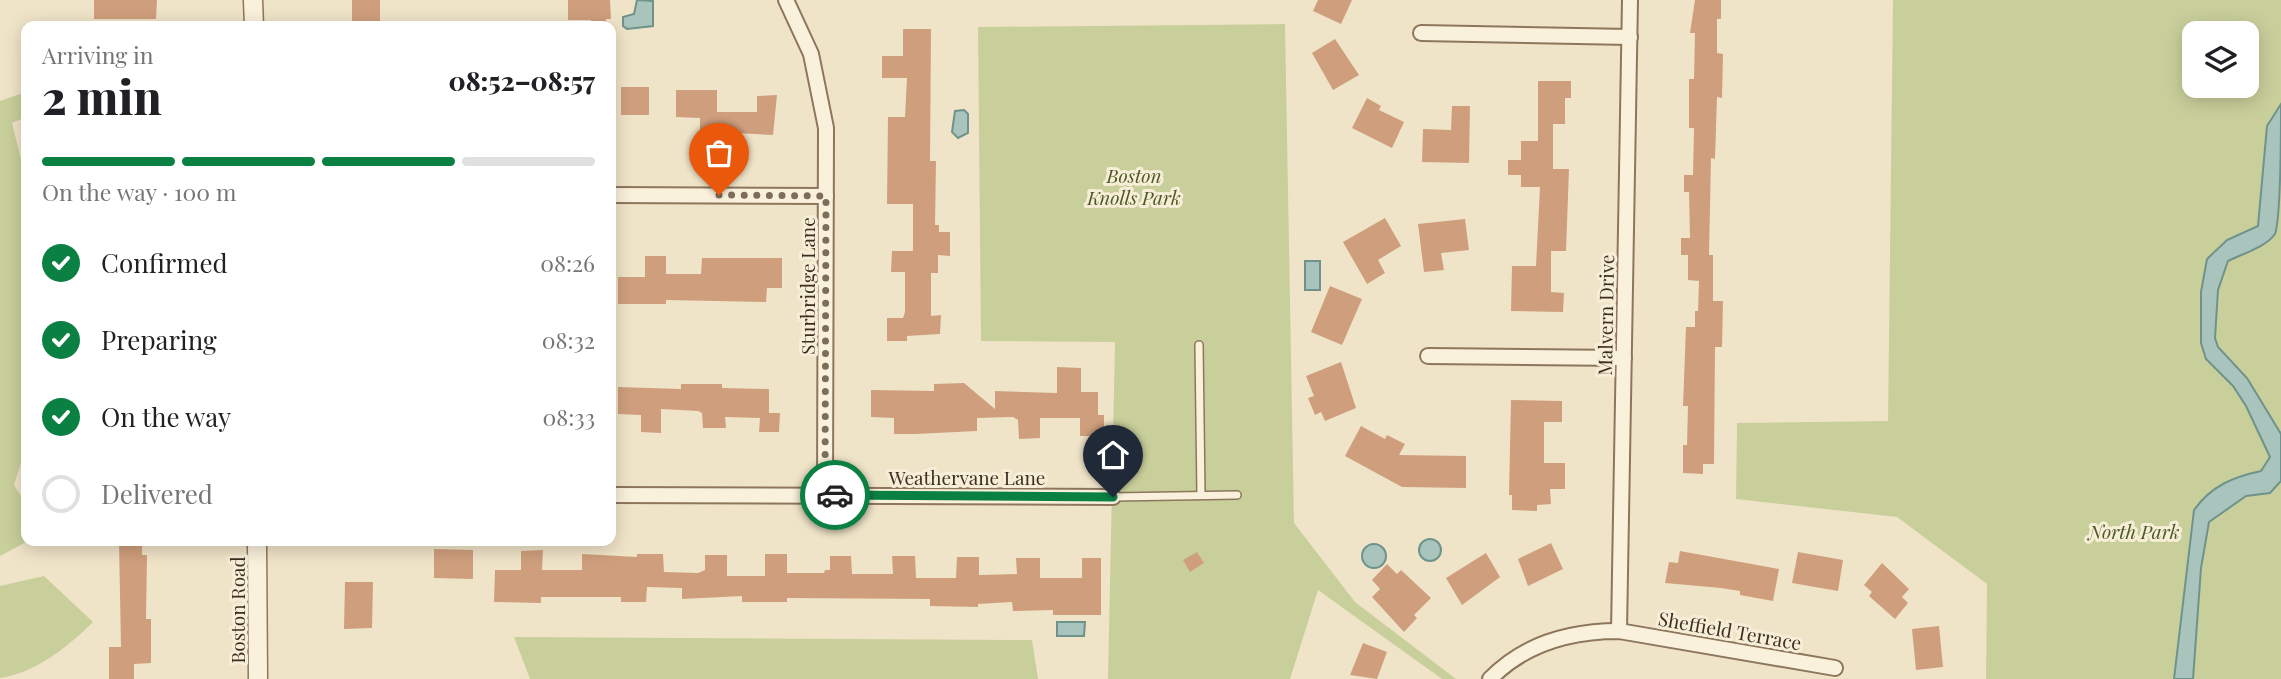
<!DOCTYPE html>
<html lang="en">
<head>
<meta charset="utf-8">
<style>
	body { margin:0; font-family:"Playfair Display",serif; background:#f2f2f2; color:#202124; height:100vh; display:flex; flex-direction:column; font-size:26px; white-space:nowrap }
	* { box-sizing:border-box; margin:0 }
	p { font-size:23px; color:#757577 }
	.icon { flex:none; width:38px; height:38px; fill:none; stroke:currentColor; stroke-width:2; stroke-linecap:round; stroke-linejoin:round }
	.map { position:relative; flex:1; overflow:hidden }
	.drawer { position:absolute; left:21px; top:21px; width:595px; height:525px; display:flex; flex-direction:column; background:#fff; border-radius:14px; box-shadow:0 4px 18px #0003 }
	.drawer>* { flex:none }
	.controls { position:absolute; left:2182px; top:21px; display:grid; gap:14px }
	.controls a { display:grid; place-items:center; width:77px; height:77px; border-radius:14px; background:#fff; box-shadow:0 4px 18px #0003; font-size:35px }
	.pin { position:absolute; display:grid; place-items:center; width:60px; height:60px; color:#fff; margin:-72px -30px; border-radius:50% 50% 50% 0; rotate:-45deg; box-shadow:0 0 7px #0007 }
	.pin .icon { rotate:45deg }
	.courier { position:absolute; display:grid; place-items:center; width:70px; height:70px; margin:-35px; border:5px solid #0b8043; border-radius:50%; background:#fff; color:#222; box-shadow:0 2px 9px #0007 }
	.summary em { font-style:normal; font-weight:800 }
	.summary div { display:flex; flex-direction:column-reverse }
	.summary { display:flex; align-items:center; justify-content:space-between; height:119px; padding:0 21px }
	h1 { font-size:46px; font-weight:800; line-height:52px }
	.bar { display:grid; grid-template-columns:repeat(4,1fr); gap:10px 7px; align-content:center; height:84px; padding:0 21px }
	.bar i { height:9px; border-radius:5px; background:#e0e0e0 }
	.bar .current { background:#0b8043 }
	.bar p { grid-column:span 4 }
	ol { padding:0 21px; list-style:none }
	li { display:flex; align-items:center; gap:21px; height:77px }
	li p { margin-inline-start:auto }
	li .icon { padding:7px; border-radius:50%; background:#0b8043; color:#fff; stroke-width:4 }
	li:last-child { color:#757577 }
	li i { width:38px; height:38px; border:4px solid #e0e0e0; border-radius:50% }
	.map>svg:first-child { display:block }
	.green { fill:#c9cf9b; fill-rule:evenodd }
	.water { fill:#a9c4bc; stroke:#6f938a; stroke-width:2 }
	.building { fill:#cf9f7d }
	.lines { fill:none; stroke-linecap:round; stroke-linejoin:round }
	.service-casing { stroke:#8d765c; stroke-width:10 }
	.minor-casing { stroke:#8d765c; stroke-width:18 }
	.tertiary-casing { stroke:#8d765c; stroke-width:21 }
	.service { stroke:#faf1dc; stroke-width:7 }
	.minor { stroke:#faf1dc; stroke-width:14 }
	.tertiary { stroke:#faf1dc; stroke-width:18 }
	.done { stroke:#7c6e5b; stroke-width:7; stroke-dasharray:0 12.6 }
	.route { stroke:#0b8043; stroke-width:9 }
	.labels { text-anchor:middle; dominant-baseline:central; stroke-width:6; stroke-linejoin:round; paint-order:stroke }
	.park-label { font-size:19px; font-style:italic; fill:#4d5a26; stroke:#f7eed8 }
	.street-label { font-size:19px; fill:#3d2e20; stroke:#f7eed8 }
</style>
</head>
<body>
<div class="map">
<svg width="2281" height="679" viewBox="0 0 2281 679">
	<rect width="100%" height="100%" fill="#f0e4c8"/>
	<g class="green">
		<path d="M1893 0H2281V679H1986L1987 584 1897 517 1736 499 1737 423 1888 421ZM2194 33H2247V86H2194Z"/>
		<path d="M1285 24 1294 523 1355 602 1456 679H1442L1318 590 1290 679H1108L1115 342 981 341 978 27Z"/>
		<path d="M26 92V117L12 123 26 179V458L21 463 14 485 26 504 28 541 0 556V101Z"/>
		<path d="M44 576 93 622C68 647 35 673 0 678V586Z"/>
		<path d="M514 637 1032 640 1038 679H530Z"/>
	</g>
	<g class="water">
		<path d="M637 0 653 1V26L627 29 623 26V17L634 14Z"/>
		<path d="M2281 104C2281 129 2281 217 2275 234 2266 247 2242 254 2228 261L2218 290 2215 338 2218 347 2247 378 2281 434V481L2270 493 2246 496 2209 522 2201 568 2193 679H2174L2194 510C2211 486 2233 477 2261 471L2270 457 2246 406 2233 386 2206 359 2201 343V292L2207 259 2227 240 2258 226 2267 126Z"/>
		<path d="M964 110 968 114V133L958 138 952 132 955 111Z"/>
		<rect x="1305" y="261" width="15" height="29"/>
		<circle cx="1430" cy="550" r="11"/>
		<circle cx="1374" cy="556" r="12"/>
		<path d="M1057 622H1085L1084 636H1057Z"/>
	</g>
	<g class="building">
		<path d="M94 0H157L156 19H94Z"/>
		<rect x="352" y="0" width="28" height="26"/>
		<path d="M568 0H610L611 19H606V26H591V20H568Z"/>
		<path d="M1318 0H1352L1341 24 1313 11Z"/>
		<path d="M1695 0H1721V19H1717V53L1723 54 1722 98 1717 97 1715 159 1711 158 1709 255H1713V301H1723L1722 347H1715L1714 464H1703V474L1683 473V445H1687L1688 406H1683L1686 327H1695V311H1698L1699 281 1688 280V255H1681V238H1690L1689 192H1684V175H1693L1694 128H1689V79H1694L1695 33H1690Z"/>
		<path d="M903 29H931L930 161H936L935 225H939V232H950V256L938 255V273H931V316L941 315 940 334 907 336V341H887V318H903L905 312V272H891L892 251H913V204H887L888 117H905L907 78H882V56H903Z"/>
		<path d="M1335 39 1359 75 1333 90 1312 53Z"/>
		<path d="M1538 81H1571V98H1565V124H1553V169H1569L1566 251H1551V292L1564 293 1563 312 1511 311 1512 266H1536L1540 187H1521V175H1508V160H1521V141H1538Z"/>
		<rect x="621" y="87" width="28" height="28"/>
		<path d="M676 90H717V112H757V96L777 95 773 135 700 131V118L676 117Z"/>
		<path d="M1367 98 1381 106 1379 110 1404 122 1392 148 1352 128Z"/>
		<path d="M1452 106H1470L1469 163 1422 162 1423 129 1451 130Z"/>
		<path d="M1385 218 1401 246 1378 260 1385 273 1367 284 1343 242Z"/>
		<path d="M1465 219 1469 250 1441 253 1444 270 1424 272 1418 224Z"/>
		<path d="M645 256H666V274H701L702 258H782V288H767L766 302 666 300V304H618V277H645Z"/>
		<path d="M1330 286 1362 299 1342 345 1311 332Z"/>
		<path d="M1341 362 1356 408 1325 421 1321 412 1315 415 1308 398 1314 396 1306 376Z"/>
		<path d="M1057 367 1081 368V392H1098V415H1104V436H1080V418H1040V438L1019 439 1018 420 1013 417 977 418V431L916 434H894V418L871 417V390L934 391V384L964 383 995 409V391L1057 393Z"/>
		<path d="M681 384H722V388L769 389V413H780L779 432H759L760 418 725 417 726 428H703L702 413 698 411 661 409V433L641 432V415L618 414V387L681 389Z"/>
		<path d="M1511 400 1562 401V422H1544V463H1565V489H1550L1551 504 1537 505V511L1512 510V495H1509Z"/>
		<path d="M1361 426 1385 439 1387 435 1405 444 1399 455 1466 456V488L1402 487 1345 456Z"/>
		<path d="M119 541H142V555H147L146 619H151V663L134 664V679H109V647H121Z"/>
		<path d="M1551 543 1563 569 1528 586 1518 559Z"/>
		<path d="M434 549 473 550V579L434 578Z"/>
		<path d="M543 550 542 570H582V554L637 557V554H663L664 572 698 573 705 570V555H727V576H765V554H787V573H824L825 570H830V556H851L852 574H893L892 556H915L916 578H956L957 557H979V575L1017 574 1016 558H1040V578H1082V558H1101V615H1053V610L1013 611 1012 602 978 604V607L930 606V599L787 598V602H742V596L682 599V588L647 587 646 602H621V597H541V603L494 602 495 570H521V551Z"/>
		<path d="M1680 551 1779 569 1773 601 1740 595V591L1721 588 1665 583 1669 562 1678 563Z"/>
		<path d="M1197 552 1204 563 1190 572 1183 560Z"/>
		<path d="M1798 552 1843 560 1838 591 1792 583Z"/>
		<path d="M1486 553 1500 577 1462 605 1446 578Z"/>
		<path d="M1882 563 1909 589 1902 597 1908 603 1895 619 1869 596 1872 592 1864 585Z"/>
		<path d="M1387 564 1397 574 1401 570 1431 598 1414 615 1417 618 1404 632 1372 597 1380 589 1372 580Z"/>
		<path d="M345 582H373L372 628 344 629Z"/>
		<path d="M1939 626 1943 667 1916 670 1912 629Z"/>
		<path d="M1363 643 1387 652 1377 679 1350 675Z"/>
	</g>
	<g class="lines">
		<defs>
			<g id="service">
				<path d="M1199 345 1201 495"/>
				<path d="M1113 497 1237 495"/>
			</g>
			<g id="minor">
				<path d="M786 0 811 54 826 128 825 495"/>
				<path d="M1421 33 1630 37"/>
				<path d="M611 195 826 196"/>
				<path d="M1428 356 1624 358"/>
				<path d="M611 495 1113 497"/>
				<path d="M1619 631 1630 0"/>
				<path d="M1490 679C1525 643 1571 631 1619 631L1835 668"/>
			</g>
			<g id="tertiary">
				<path d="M253 0 254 26"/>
				<path d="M257 541 258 679"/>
			</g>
		</defs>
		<use href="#service" class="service-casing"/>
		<use href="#minor" class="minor-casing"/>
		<use href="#tertiary" class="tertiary-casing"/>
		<use href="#service" class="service"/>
		<use href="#minor" class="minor"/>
		<use href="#tertiary" class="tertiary"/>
	</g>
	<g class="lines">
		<path class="done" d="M719 195 826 196 825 495H835"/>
		<path class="route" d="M835 495 1113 497"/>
	</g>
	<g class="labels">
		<g class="park-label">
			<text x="1134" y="175">Boston<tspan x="1134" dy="22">Knolls Park</tspan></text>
			<text x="2134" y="531">North Park</text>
		</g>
		<g class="street-label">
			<text transform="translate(807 286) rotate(-90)">Sturbridge Lane</text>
			<text transform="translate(1605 315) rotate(-89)">Malvern Drive</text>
			<text x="967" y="477">Weathervane Lane</text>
			<text transform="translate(237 610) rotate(-90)">Boston Road</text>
			<text transform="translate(1730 630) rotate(10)">Sheffield Terrace</text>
		</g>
	</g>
</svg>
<div class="controls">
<a><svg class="icon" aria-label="layers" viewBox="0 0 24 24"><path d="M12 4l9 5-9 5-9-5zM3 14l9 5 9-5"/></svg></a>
</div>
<div class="pin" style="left:719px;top:195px;background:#ea580c"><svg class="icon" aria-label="bag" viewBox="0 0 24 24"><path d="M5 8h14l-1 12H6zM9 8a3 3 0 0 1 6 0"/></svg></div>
<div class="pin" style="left:1113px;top:497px;background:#1f2937"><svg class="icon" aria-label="home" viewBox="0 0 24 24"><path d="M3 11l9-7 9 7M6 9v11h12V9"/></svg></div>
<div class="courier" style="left:835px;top:495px"><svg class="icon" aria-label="car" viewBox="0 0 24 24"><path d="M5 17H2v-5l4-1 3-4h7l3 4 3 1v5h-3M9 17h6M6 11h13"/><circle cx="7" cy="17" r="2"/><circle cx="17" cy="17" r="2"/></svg></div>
<section class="drawer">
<div class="summary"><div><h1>2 min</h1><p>Arriving in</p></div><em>08:52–08:57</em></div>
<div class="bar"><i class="current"></i><i class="current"></i><i class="current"></i><i></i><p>On the way · 100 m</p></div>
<ol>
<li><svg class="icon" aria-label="check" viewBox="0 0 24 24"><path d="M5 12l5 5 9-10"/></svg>Confirmed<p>08:26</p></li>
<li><svg class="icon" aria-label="check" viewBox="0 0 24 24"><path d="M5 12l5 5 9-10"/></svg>Preparing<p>08:32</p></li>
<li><svg class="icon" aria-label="check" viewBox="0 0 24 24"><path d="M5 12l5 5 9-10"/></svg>On the way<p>08:33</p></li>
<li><i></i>Delivered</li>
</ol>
</section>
</div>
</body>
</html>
